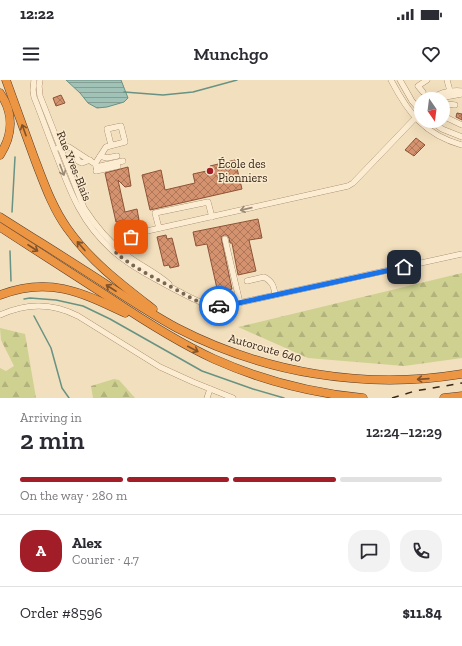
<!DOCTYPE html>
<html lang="en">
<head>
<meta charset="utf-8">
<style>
	body { margin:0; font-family:"Zilla Slab",serif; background:#f2f2f3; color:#2b2b33; height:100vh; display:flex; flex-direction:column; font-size:15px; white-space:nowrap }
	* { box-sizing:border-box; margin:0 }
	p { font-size:13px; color:#7c7c81 }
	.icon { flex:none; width:22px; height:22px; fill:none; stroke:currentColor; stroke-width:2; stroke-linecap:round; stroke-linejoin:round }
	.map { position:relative; height:318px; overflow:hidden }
	.side { display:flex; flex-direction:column; background:#fff; flex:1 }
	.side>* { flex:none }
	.needle { width:26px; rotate:166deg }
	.controls { position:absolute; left:414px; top:12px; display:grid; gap:8px }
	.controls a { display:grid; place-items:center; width:36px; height:36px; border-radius:50%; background:#fff; box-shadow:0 4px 16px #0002; font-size:20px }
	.pin { position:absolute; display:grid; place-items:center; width:34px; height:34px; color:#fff; margin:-17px; border-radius:8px; box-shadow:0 2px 6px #0006 }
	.courier { position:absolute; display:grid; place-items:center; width:40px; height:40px; margin:-20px; border:3px solid #1a73e8; border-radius:50%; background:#fff; color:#222; box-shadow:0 1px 5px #0007 }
	.overview em { font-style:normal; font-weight:600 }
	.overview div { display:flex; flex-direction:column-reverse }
	.overview { display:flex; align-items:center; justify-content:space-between; height:68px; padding:0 20px }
	h1 { font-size:26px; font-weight:600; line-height:30px }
	.bar { display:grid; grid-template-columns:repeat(4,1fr); gap:6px 4px; align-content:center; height:48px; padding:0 20px }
	.bar i { height:5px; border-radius:3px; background:#e1e1e2 }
	.bar .current { background:#a11e28 }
	.bar p { grid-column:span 4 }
	.line { display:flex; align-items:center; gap:10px; padding:0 20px; border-top:1px solid #e1e1e2 }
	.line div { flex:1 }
	.round { display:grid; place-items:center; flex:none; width:42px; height:42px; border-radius:16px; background:#f2f2f3 }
	.status { display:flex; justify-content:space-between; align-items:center; height:28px; padding:0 20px; background:#fff; direction:ltr }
	.status svg { height:11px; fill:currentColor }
	header { display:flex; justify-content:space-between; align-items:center; height:52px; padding:0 20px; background:#fff; font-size:18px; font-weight:600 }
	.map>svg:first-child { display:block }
	.forest { fill:url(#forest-firs) }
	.water { fill:url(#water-rules); stroke:#679284 }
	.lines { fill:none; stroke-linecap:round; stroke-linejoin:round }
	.stream { stroke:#679284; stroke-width:1.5 }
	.building { fill:url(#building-cross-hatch); stroke:#8e5337 }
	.minor-casing { stroke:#8c6e54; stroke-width:6 }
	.highway-casing { stroke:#593c29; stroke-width:9 }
	.minor { stroke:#fcecd1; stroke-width:5.5 }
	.highway { stroke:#ec9643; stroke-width:8 }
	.rail { stroke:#39271a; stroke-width:1.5; stroke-dasharray:7 7; stroke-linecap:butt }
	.oneway { stroke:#81532a }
	.oneway2 { stroke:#9a8a76 }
	.done { stroke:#7a6753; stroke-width:4; stroke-dasharray:0 7.2 }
	.route { stroke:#1a73e8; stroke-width:5 }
	.poi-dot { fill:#a11e28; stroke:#f9e9cd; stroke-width:1.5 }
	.labels { text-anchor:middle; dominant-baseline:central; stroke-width:3; stroke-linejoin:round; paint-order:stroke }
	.poi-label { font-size:12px; fill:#39271a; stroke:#f9e9cd; text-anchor:start }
	.street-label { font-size:12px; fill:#39271a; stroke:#f9e9cd }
</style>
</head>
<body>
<div class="status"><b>12:22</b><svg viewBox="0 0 49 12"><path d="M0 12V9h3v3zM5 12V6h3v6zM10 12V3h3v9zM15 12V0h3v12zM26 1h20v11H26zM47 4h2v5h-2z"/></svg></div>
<header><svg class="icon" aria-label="menu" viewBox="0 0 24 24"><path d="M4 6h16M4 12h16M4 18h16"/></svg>Munchgo<svg class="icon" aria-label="heart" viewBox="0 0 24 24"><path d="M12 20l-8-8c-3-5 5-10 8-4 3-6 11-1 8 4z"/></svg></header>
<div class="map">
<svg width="462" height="318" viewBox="0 0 462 318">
	<defs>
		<pattern id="forest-firs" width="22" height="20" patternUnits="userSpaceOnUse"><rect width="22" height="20" fill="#ced190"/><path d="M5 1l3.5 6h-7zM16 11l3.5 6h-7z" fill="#b2b37c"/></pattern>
		<pattern id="water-rules" width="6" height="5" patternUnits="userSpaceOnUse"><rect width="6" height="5" fill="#a1c3b7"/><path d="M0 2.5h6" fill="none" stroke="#849e94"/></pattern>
		<pattern id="building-cross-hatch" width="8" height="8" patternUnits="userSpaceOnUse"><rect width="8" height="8" fill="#d5926e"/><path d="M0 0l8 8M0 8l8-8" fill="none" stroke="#ae775a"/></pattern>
	</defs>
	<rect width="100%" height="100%" fill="#f2dfbd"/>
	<g class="forest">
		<path d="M462 193V278L404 286 308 278 238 247Z"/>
		<path d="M0 248 25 254 36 318H0V288L6 291 14 286 1 260Z"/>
		<path d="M114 299 119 300 135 318H93L91 306Z"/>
	</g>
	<path class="water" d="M66 0H121L128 18 124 22 107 27 97 28 88 23 80 13Z"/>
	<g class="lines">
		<g class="stream">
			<path d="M124 12 163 15 193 12 237 0"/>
			<path d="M12 132 15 77"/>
			<path d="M10 171 11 201"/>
			<path d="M24 219 30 218 56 220 83 226 110 239 202 291 253 309 284 318"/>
			<path d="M34 236 51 268 62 308 69 318"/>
		</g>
	</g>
	<g class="building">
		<path d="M61 15 65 23 56 26 53 18Z"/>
		<path d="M457 33 462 34V40L456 37Z"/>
		<path d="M416 58 425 65 414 76 405 70Z"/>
		<path d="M235 80 242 109 150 130 142 95 161 90 165 110 195 103 193 94 211 90 210 86Z"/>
		<path d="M128 87 131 106 125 107 118 100 125 132 137 129 139 140 123 144V140L116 142 105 93Z"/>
		<path d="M258 139 262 158 249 160 256 191 238 195 232 163H230L229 158 227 155H224L221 157 232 209 218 213 207 164 196 166 193 152Z"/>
		<path d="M166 155 167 159 172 158 179 186 170 188 169 185 164 186 157 157Z"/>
	</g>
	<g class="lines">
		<defs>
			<g id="minor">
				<path d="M34 0 33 10 34 17C42 37 49 57 57 77 71 114 82 143 112 170 130 186 153 198 174 209 198 221 206 229 234 224L462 174"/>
				<path d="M40 0 39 6 40 16 84 128C95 145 109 162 125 174 139 185 155 192 169 204"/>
				<path d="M391 0C408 33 425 55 462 65"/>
				<path d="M400 0 412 21 421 31"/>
				<path d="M447 0 450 11"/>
				<path d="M423 12 418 6 427 0"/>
				<path d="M431 19C440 12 451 10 462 11"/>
				<path d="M440 19 445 17 462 14"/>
				<path d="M443 24H447L455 25"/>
				<path d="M443 36 462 45"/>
				<path d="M431 41 442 49 462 57"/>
				<path d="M58 68 64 66 69 67 95 84 106 67 125 62 121 46 107 49 111 65"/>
				<path d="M75 72 78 81 82 83 90 80"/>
				<path d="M100 76 107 78 117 76"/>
				<path d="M96 87 123 81"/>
				<path d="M96 91 118 86"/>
				<path d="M159 148 155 133 208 122 212 137"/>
				<path d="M225 159 240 223"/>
				<path d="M116 173 133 155 138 153 348 106 353 103 421 32"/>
				<path d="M247 201 264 197C272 201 274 206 275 215"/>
				<path d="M0 235C26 223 53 223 78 236L160 287 193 302 233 318"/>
				<path d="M207 318 210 309"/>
			</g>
			<g id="highway">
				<path d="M6 0C16 27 25 53 35 80 44 103 52 127 67 148 90 181 122 205 153 229"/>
				<path d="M0 13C14 33 13 55 0 75"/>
				<path d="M0 137C36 160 72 182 107 205 130 220 153 235 177 248 264 293 365 310 462 294"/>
				<path d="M0 147C37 171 73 194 110 218 143 240 177 262 214 279 261 300 311 313 363 318"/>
				<path d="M0 215C49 196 81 212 125 233"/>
				<path d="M444 318 462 316"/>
			</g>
		</defs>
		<use href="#minor" class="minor-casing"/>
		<use href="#highway" class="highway-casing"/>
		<use href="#minor" class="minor"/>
		<use href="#highway" class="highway"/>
		<path class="rail" d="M392 318 415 311 462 303"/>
	</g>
	<defs><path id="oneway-shaft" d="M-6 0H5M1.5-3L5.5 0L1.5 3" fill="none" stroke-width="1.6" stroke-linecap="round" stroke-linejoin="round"/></defs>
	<g class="oneway">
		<use href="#oneway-shaft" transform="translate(24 50) rotate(-110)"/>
		<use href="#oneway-shaft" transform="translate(81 166) rotate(-131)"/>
		<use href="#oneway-shaft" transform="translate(33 168) rotate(33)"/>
		<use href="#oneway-shaft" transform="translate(111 208) rotate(-147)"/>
		<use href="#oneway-shaft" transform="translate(193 269) rotate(27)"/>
		<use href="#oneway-shaft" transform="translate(423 299) rotate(176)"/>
	</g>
	<g class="oneway2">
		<use href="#oneway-shaft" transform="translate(62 90) rotate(69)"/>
		<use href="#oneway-shaft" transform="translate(246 129) rotate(167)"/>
	</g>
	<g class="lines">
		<path class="done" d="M131 157 116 173C134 188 155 198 175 209 190 217 202 226 219 226"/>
		<path class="route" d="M219 226 234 224 404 187"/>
	</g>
	<circle class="poi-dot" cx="210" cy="91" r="4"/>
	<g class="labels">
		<g class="poi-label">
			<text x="218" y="84">École des<tspan x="218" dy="14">Pionniers</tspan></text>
		</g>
		<g class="street-label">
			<text transform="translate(74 86) rotate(68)">Rue Yves-Blais</text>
			<text transform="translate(265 268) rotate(16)">Autoroute 640</text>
		</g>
	</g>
</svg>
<div class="controls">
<a><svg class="needle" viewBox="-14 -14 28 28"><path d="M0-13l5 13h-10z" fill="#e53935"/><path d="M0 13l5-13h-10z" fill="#7c7c81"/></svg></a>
</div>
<div class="pin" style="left:131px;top:157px;background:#ea580c"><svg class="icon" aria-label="bag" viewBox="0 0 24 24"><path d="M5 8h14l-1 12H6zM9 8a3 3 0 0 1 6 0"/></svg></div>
<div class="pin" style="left:404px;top:187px;background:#1f2937"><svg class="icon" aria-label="home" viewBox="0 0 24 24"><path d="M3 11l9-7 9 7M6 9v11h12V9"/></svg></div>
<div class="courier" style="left:219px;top:226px"><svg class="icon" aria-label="car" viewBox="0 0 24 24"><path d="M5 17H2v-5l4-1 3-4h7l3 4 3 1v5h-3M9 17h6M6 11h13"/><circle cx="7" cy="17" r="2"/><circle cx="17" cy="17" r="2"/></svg></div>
</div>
<section class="side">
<div class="overview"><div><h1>2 min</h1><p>Arriving in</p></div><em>12:24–12:29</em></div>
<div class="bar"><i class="current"></i><i class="current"></i><i class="current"></i><i></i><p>On the way · 280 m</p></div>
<div class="line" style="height:72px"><b class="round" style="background:#a11e28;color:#fff">A</b><div><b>Alex</b><p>Courier · 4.7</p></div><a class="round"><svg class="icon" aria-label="chat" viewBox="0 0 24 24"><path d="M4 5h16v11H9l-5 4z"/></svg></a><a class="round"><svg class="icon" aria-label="phone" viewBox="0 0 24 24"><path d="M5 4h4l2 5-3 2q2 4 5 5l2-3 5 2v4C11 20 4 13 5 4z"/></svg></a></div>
<div class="line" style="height:52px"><div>Order #8596</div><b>$11.84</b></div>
</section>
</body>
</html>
